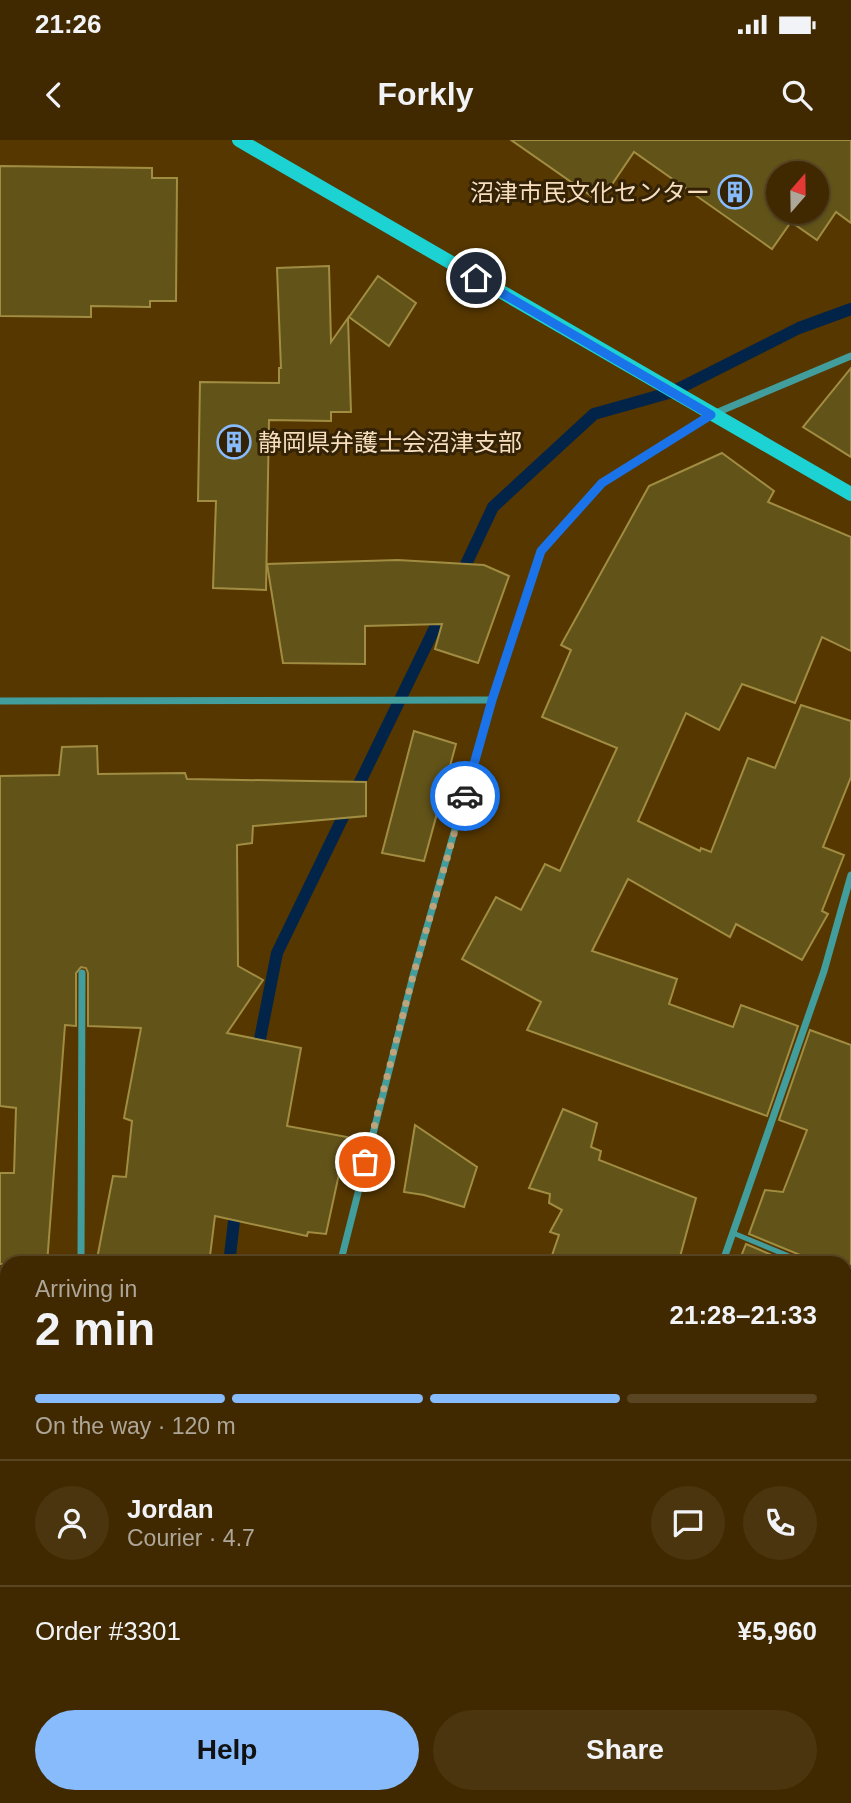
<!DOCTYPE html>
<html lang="en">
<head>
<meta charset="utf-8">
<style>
	body { margin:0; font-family:Helvetica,"Noto Sans JP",sans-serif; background:#4b350f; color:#f1f3f6; height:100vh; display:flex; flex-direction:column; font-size:26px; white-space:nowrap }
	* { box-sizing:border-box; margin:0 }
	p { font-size:23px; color:#aea699 }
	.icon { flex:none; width:38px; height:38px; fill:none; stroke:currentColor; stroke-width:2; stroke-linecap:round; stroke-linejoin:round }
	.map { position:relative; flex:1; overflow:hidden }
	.side { position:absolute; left:0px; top:1116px; width:852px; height:548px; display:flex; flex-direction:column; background:#402900; border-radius:21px 21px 0 0; box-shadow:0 2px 5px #0004,0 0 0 2px #594522 }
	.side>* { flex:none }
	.needle { width:46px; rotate:20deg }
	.controls { position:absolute; left:766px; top:21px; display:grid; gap:14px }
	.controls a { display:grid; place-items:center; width:63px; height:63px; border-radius:50%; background:#402900; box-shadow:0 2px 5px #0004,0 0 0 2px #594522; font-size:35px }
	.pin { position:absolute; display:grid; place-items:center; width:60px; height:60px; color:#fff; margin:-30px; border:4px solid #fff; border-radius:50%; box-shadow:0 2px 7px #0007 }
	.courier { position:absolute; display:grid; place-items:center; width:70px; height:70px; margin:-35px; border:5px solid #1a73e8; border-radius:50%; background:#fff; color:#222; box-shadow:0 2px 9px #0007 }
	.head em { font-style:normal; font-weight:800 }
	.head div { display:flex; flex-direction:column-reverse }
	.head { display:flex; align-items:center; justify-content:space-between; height:119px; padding:0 35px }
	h1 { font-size:46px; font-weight:800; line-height:52px }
	.bar { display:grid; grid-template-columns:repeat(4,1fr); gap:10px 7px; align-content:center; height:84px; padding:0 35px }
	.bar i { height:9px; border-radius:5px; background:#594522 }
	.bar .current { background:#87bbfb }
	.bar p { grid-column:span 4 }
	.line { display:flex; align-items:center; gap:18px; padding:0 35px; border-top:2px solid #594522 }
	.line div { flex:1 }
	.round { display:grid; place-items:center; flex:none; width:74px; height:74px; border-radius:37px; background:#4b350f }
	.primary-button { display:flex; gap:14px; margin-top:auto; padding:14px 35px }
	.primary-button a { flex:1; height:80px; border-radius:42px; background:#87bbfb; color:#111; font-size:28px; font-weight:800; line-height:80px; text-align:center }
	.primary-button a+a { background:#4b350f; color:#f1f3f6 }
	.status { display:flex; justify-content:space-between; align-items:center; height:49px; padding:0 35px; background:#402900; direction:ltr }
	.status svg { height:19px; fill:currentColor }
	header { display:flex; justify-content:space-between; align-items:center; height:91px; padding:0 35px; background:#402900; font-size:32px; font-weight:800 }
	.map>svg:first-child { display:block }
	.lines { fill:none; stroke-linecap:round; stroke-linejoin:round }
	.stream { stroke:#032449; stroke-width:12 }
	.building { fill:#625319; stroke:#a18d42; stroke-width:2; fill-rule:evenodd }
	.lane { stroke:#429e9d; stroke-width:5 }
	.street { stroke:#429e9d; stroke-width:7 }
	.secondary { stroke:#1cd2d2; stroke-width:14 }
	.done { stroke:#bea47c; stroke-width:7; stroke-dasharray:0 12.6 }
	.route { stroke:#1a73e8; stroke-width:9 }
	.labels { text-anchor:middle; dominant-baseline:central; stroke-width:6; stroke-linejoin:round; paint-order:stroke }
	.poi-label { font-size:24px; fill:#f6debf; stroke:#332206; text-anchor:end }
</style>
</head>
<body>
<div class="status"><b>21:26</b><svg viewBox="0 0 49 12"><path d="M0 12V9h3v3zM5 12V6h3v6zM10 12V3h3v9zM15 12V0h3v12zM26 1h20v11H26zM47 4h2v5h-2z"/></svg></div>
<header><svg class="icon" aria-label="back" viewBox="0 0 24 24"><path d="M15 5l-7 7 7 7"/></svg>Forkly<svg class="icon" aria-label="search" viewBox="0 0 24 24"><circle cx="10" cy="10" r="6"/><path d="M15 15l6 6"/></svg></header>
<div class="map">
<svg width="851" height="1663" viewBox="0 0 851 1663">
	<rect width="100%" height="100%" fill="#563700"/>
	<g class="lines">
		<g class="stream">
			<path d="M460 437 493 367 594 274 672 252 799 188 851 169"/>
			<path d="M257 914 277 813 444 469"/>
			<path d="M229 1124 236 1064"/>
		</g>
	</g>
	<g class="building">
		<path d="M511 0H851V83L836 72 817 100 791 82 772 109 634 12 600 62ZM779 33H817V72H779Z"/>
		<path d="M0 26 152 28V38H177L176 161H150V167L91 166V177L0 176Z"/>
		<path d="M329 126 331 202 348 178 351 272H331V281L269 280 266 450 213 448 216 361H198L200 242 279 243V228H281L277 128Z"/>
		<path d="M378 136 416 163 389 206 349 177Z"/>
		<path d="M851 228V317L803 287Z"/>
		<path d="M722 313 774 351 768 362 851 397V511L822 497 795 563 742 544 719 590 686 573 638 681 700 711 701 708 711 712 748 618 775 628 801 565 851 581V637L823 707 844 715 822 771 828 774 802 820 736 784 730 797 628 739 592 811 677 839 669 864 733 887 741 865 798 886 767 976 527 890 541 862 462 819 496 757 521 770 545 724 560 731 617 608 542 577 571 510 561 505 649 346Z"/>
		<path d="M398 420 484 425 509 436 478 523 435 509 442 484 365 486V524L283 523 267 424Z"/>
		<path d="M414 591 456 604 424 721 382 713Z"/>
		<path d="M97 606 98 634 185 633 187 639 366 642V676L253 686 252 703 237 705 238 826 263 840 227 893 301 908 287 986 347 997 326 1094 308 1092 307 1096 215 1076 209 1124H96L113 1036 126 1037 132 981 124 978 141 888 88 886V833L86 828 81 827 76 833V886L65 885 47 1124H0V1033H14L16 968 0 966V636L59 635 62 607Z"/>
		<path d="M810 890 851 905V1124H813L810 1119 749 1094 765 1050 783 1052 807 990 779 980Z"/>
		<path d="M563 969 597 983 591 1007 601 1011 599 1020 696 1058 678 1124H549L559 1095 550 1092 562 1070 549 1063 550 1054 529 1048Z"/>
		<path d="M415 985 477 1027 464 1067 424 1055 404 1052Z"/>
		<path d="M746 1104 793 1124H738Z"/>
	</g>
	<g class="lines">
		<g class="lane">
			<path d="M733 1093 808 1124"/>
			<path d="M845 1139 851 1141"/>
			<path d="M848 1304 851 1291"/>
		</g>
		<g class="street">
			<path d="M0 561 492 560"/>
			<path d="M81 1124 82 833"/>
			<path d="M340 1124 413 836 492 560 541 411 602 343 711 275 851 216"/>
			<path d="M722 1124 824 831 851 735"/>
			<path d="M0 1270 7 1271"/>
			<path d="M845 1492 851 1494"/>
			<path d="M281 1657 282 1663"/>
		</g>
		<path class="secondary" d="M239 0 851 354"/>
	</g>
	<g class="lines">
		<path class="done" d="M365 1022 413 836 465 656"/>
		<path class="route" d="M465 656 492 560 541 411 602 343 711 275 476 138"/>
	</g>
	<defs>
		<symbol id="building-ring" viewBox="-11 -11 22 22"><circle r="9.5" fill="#332206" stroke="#87bbfb" stroke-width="1.5"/><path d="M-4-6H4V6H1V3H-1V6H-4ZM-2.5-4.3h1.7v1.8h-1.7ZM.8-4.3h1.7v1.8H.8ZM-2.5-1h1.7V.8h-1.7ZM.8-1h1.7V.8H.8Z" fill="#87bbfb"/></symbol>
	</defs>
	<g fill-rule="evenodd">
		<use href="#building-ring" x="716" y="33" width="38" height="38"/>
		<use href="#building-ring" x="215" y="283" width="38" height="38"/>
	</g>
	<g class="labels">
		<g class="poi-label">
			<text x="710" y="52">沼津市民文化センター</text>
			<text x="258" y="302" text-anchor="start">静岡県弁護士会沼津支部</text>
		</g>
	</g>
</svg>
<div class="controls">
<a><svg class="needle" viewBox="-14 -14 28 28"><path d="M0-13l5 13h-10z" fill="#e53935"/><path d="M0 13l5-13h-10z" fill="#aea699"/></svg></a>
</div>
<div class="pin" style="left:365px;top:1022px;background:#ea580c"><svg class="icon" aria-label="bag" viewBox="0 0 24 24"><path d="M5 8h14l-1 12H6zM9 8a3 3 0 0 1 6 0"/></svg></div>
<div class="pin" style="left:476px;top:138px;background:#1f2937"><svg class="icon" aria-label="home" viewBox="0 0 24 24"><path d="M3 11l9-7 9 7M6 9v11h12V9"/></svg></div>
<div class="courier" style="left:465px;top:656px"><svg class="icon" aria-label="car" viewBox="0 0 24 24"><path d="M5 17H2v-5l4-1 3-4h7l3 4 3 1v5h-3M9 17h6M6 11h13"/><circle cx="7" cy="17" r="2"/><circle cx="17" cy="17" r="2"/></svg></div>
<section class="side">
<div class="head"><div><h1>2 min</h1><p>Arriving in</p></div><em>21:28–21:33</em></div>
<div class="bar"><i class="current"></i><i class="current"></i><i class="current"></i><i></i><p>On the way · 120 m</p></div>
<div class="line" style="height:126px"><a class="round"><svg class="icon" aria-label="person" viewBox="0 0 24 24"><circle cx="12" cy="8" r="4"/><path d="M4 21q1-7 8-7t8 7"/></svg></a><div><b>Jordan</b><p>Courier · 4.7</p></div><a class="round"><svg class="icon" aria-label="chat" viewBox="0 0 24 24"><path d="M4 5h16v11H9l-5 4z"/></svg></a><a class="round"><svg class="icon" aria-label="phone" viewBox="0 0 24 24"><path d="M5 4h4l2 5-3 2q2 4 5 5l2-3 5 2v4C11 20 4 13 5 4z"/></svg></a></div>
<div class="line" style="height:91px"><div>Order #3301</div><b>¥5,960</b></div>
<div class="primary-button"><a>Help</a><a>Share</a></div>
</section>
</div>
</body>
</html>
